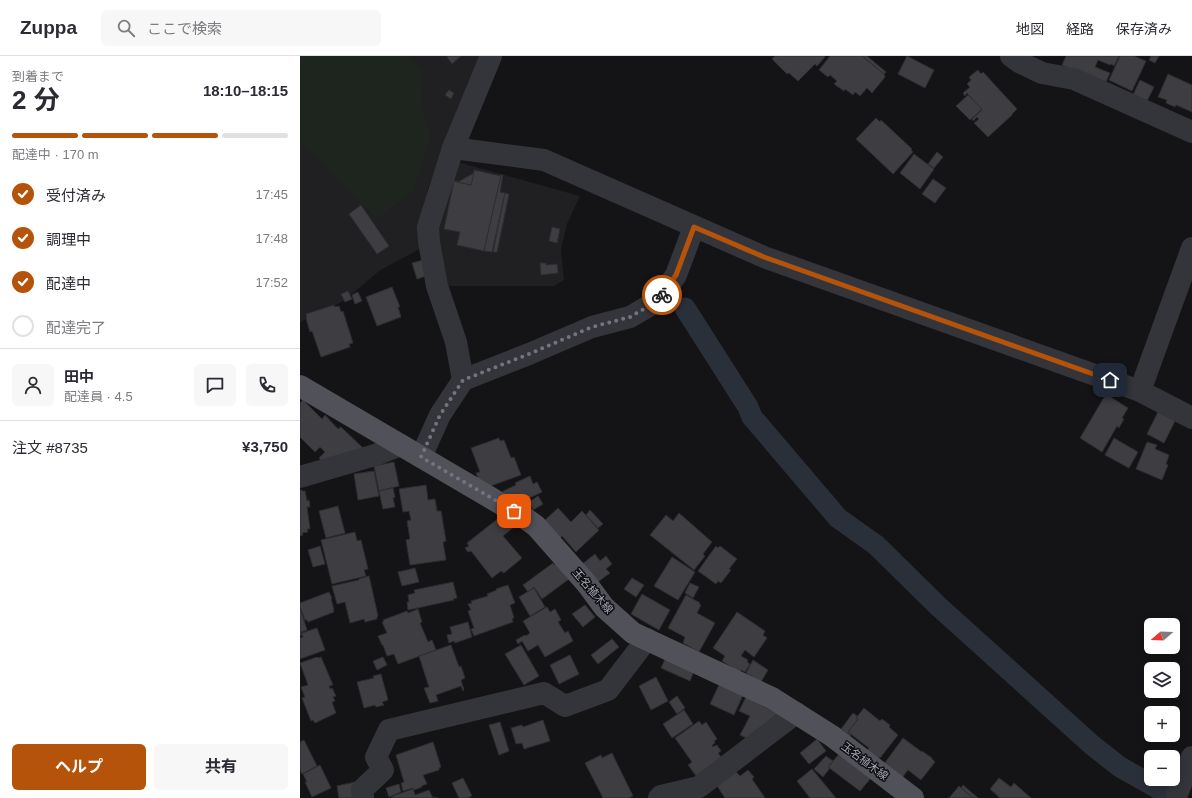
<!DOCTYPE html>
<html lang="ja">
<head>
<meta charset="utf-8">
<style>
	body { margin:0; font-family:Arial,"Noto Sans JP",sans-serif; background:#f7f7f7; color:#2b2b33; height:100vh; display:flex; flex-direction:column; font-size:15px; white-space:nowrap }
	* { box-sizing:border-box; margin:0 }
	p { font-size:13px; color:#7c7c81 }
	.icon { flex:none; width:22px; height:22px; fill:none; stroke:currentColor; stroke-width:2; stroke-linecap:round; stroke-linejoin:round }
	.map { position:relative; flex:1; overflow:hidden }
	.details { display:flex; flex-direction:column; background:#fff; width:300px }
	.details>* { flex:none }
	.needle { width:26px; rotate:251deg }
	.controls { position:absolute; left:844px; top:562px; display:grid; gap:8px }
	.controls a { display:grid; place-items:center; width:36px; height:36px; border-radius:6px; background:#fff; box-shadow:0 2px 10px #0003; font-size:20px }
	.pin { position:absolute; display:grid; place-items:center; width:34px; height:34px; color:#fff; margin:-17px; border-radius:8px; box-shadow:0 2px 6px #0006 }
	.courier { position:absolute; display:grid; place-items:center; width:40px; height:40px; margin:-20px; border:3px solid #b45309; border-radius:50%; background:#fff; color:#222; box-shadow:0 1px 5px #0007 }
	.overview em { font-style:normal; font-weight:700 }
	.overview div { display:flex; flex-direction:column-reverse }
	.overview { display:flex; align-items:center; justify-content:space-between; height:68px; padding:0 12px }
	h1 { font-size:26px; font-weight:700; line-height:30px }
	.bar { display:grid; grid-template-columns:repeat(4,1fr); gap:6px 4px; align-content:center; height:48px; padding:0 12px }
	.bar i { height:5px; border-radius:3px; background:#e1e1e2 }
	.bar .on { background:#b45309 }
	.bar p { grid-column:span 4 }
	.line { display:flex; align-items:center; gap:10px; padding:0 12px; border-top:1px solid #e1e1e2 }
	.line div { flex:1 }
	.round { display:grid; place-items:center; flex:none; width:42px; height:42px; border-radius:6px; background:#f7f7f7 }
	ol { padding:0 12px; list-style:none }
	li { display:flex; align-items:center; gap:12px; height:44px }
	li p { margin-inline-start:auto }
	li .icon { padding:4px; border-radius:50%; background:#b45309; color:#fff; stroke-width:4 }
	li:last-child { color:#7c7c81 }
	li i { width:22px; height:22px; border:2px solid #e1e1e2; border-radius:50% }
	.action { display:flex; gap:8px; margin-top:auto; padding:8px 12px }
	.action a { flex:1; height:46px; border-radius:6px; background:#b45309; color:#fff; font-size:16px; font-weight:700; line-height:46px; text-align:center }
	.action a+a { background:#f7f7f7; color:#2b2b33 }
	header { display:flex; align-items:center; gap:24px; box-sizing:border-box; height:56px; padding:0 20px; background:#fff; border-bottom:1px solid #e1e1e2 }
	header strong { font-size:19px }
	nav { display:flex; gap:22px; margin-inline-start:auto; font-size:14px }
	.search { width:280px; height:36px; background:#f7f7f7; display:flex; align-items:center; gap:10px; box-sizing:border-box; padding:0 14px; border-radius:6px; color:#7c7c81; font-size:15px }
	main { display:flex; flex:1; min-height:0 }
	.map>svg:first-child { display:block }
	.built { fill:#201f22 }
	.green { fill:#1e251f }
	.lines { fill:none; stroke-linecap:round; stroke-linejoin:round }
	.canal { stroke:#2a3039; stroke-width:21 }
	.building { fill:#3e3d42; stroke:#2e2d31 }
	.minor { stroke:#34353a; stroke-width:22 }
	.major { stroke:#505159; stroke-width:22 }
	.done { stroke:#72747e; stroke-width:4; stroke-dasharray:0 7.2 }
	.route { stroke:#b45309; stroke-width:5 }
	.labels { text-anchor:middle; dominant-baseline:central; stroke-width:3; stroke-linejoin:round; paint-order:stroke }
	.street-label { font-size:11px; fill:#a5a8b6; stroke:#0f0e10 }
</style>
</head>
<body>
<header>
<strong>Zuppa</strong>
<div class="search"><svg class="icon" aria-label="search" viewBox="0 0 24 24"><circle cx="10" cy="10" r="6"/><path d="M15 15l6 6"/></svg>ここで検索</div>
<nav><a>地図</a><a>経路</a><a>保存済み</a></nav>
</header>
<main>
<section class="details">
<div class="overview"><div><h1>2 分</h1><p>到着まで</p></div><em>18:10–18:15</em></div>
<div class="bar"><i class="on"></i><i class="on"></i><i class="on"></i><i></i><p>配達中 · 170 m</p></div>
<ol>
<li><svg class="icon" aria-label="check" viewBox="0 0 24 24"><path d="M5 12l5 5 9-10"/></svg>受付済み<p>17:45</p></li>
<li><svg class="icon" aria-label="check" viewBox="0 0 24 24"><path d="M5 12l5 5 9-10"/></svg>調理中<p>17:48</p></li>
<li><svg class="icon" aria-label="check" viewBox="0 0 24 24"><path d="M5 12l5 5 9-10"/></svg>配達中<p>17:52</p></li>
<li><i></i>配達完了</li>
</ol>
<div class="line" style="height:72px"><a class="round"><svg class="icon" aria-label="person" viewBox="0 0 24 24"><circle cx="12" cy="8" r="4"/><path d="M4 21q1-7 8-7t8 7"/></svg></a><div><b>田中</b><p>配達員 · 4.5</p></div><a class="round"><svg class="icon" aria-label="chat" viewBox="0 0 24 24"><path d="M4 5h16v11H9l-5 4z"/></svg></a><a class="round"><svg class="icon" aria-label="phone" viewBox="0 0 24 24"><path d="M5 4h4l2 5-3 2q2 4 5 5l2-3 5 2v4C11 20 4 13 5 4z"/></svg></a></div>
<div class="line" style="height:52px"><div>注文 #8735</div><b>¥3,750</b></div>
<div class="action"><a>ヘルプ</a><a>共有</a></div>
</section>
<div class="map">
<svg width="892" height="742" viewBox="0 0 892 742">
	<rect width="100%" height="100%" fill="#141315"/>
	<g class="built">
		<path d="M0 0H180L128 132 122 186 118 194 79 215 45 244 38 248 0 266Z"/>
		<path d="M154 105 280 140 267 168 261 194 264 224 254 230H147L138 194V168Z"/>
	</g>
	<path class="green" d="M0 0H109L124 16 121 45 131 80 114 134 77 163 0 85Z"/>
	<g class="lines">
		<path class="canal" d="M385 252 448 351 452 361 538 462 576 489 638 550 792 689 820 711 875 742"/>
	</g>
	<g class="building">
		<path d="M148 0H161L152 8 147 1Z"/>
		<path d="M475 0H524L525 1 517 10 515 8 498 25 489 17 487 18 472 3Z"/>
		<path d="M530 0H562L584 18 585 21 572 37 567 32 560 40 555 36 553 39 545 33 544 35 534 28 537 25 530 19 528 21 519 14Z"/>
		<path d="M562 0H567L586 16 584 18Z"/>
		<path d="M607 0 634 14 625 32 598 18Z"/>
		<path d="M766 0H819L814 10 811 8 810 9 798 4 795 11 810 17 805 28 762 9Z"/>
		<path d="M820 0H834L846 5 832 35 809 24Z"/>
		<path d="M851 0H859L855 7 849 4Z"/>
		<path d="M678 14 681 18 683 16 717 53 712 58V59L688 81 674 67 679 63 677 61 673 65 672 63 682 54 667 37 665 40 663 37 670 31 667 28 671 24 669 21Z"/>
		<path d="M868 18 892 29V56L876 49 875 51 866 47 867 44 858 41Z"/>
		<path d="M840 24 854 31 847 45 833 39Z"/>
		<path d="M149 34 154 37 151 43 145 39Z"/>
		<path d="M668 39 682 53 670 64 656 50Z"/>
		<path d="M576 62 580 66 581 64 612 93 611 94 613 96 593 118 556 83Z"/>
		<path d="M637 96 643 101 634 112 628 108Z"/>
		<path d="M614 98 634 113 620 133 600 117Z"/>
		<path d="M174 114 201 120 184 195 157 189 160 176 144 173 154 125 171 129Z"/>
		<path d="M174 117 171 129 158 126Z"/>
		<path d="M201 119H203L200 136 205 137 192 196 184 195Z"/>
		<path d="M633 123 646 132 635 147 622 138Z"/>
		<path d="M205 137 209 138 197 196H193Z"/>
		<path d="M61 149 89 190 77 198 49 158Z"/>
		<path d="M252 171 260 173 257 187 249 185Z"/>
		<path d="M126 203 132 218 117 223 112 207Z"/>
		<path d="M240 207H246V209L257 208 258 217 241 219Z"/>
		<path d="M92 231 100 251H98L101 261 77 270 66 241Z"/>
		<path d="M48 235 52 243 45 246 41 238Z"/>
		<path d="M58 236 62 245 55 248 52 239Z"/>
		<path d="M34 249 35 251 39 250 41 256 43 255 53 287 49 288 50 291 21 301 12 275 10 276 6 262H7L6 258Z"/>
		<path d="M806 338 828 352 822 362 824 363 819 372 817 370 802 396 780 382Z"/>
		<path d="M3 344 22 363 25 359 38 373 41 371 63 392 30 413 19 402 25 396 20 391 15 396 0 381V347Z"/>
		<path d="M859 354 876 363 864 387 847 378Z"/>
		<path d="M199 382 200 385 204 384 211 402 214 401 221 419 188 431 180 427 176 417 180 416 171 392Z"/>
		<path d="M814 382 838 396 829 412 805 399Z"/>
		<path d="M847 386 857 389 855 393 869 399 866 408 868 409 862 424 836 413Z"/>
		<path d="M94 406 99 430 79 435 74 410Z"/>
		<path d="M74 415 79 440 58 444 54 418Z"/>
		<path d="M230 420 233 428 237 426 242 436 219 447 204 439 203 435 216 429 215 427Z"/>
		<path d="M126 429 128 444 135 443 137 455H141L146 485 143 486 146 504 110 509 106 484 110 483 107 465 111 464 109 455 103 456 99 433Z"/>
		<path d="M93 432 95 441 93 442 95 451 83 453 79 435Z"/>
		<path d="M0 434H2V435H5L7 445 9 444 10 451H7L10 473H7L8 476 2 477 3 479 0 480Z"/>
		<path d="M238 440 243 448 233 454 229 446Z"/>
		<path d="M38 450 45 477 26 482 19 455Z"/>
		<path d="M258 452 271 466 282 455 299 474 276 496 262 480 260 482 244 465Z"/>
		<path d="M290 454 303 468 298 472 286 459Z"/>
		<path d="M205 457 215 470 203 480 222 502 204 517 201 515 192 522 171 495 168 496 165 492 169 490 167 487Z"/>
		<path d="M379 457 412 486 403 498 405 500 394 514 350 479 366 459 373 465Z"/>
		<path d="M55 476 57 485 61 484 68 513 64 514 66 520 32 528 21 484Z"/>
		<path d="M20 490 25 508 13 511 8 494Z"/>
		<path d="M416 490 418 492 420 490 437 503 429 513 431 514 421 527 418 525 416 528 398 515Z"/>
		<path d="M295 498 300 505 306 500 312 508 306 513 310 517 295 528 281 509Z"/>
		<path d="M372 501 395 516 378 544 354 530Z"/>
		<path d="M253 507 254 509 257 507 269 523 242 543 234 531 228 536 223 529Z"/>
		<path d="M115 512 119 526 102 530 98 516Z"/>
		<path d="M69 520 78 560 77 561V563L65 566 64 563 50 567 45 546 37 548 32 530 59 524V523Z"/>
		<path d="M332 522 344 529 336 541 324 533Z"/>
		<path d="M153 526 157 542 153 543 154 544 108 554 107 546H109L108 539 115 537 114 534Z"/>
		<path d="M390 527 399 531 393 542 385 537Z"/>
		<path d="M208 529 215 547 210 549 214 562H212L213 566 174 580 171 573 174 572 168 555 171 554 168 548 172 547 171 545 188 540 187 538 197 534 196 533Z"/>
		<path d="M234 532 245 551 230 560 219 541Z"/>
		<path d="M29 536 32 542 31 543 34 554H33L34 556 8 566 7 564H5L0 551V547Z"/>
		<path d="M342 538 370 554 359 574 331 558Z"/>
		<path d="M386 539 400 547 399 548 401 549 397 557 415 567 399 596 383 587 385 581 368 572Z"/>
		<path d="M285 549 295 561 283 571 272 558Z"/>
		<path d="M247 551 250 556 255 553 261 564 258 566 265 577 268 575 273 585 245 601 238 589 228 595 222 585 218 588 216 584 225 579 226 580 230 577 223 565Z"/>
		<path d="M0 552 7 574 1 576 2 579 0 580Z"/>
		<path d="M118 553 122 566 120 567 128 586 132 584 136 594 98 608 94 598 87 600 83 589H82L78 580 87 577 82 566H84L83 564 107 555 108 557Z"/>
		<path d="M437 556 465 575 463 579 467 582 454 601 445 594 441 600 448 604 447 606 450 608 445 616 441 614 439 616 422 605 425 600 413 592Z"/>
		<path d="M168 566 172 581 155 587 154 585 149 587 147 579 152 578 150 571Z"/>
		<path d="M17 572 25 594 0 603V582L3 581 2 577Z"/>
		<path d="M312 583 319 591 298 608 291 599Z"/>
		<path d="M151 589 159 611 161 610 165 622 161 624 164 634 163 635 161 630 136 639 138 645 130 647 124 632 129 631 119 600Z"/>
		<path d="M221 589 239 620 224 629 205 598Z"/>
		<path d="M270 599 279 618 259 628 250 609Z"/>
		<path d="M17 601 18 602 21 601 33 629 29 630 30 633 32 632 36 640 33 641 35 645 32 646 36 657 15 667 13 664 11 665 2 642 5 641 1 631 8 629 0 607Z"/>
		<path d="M83 601 87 609 77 614 73 605Z"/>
		<path d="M365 603 394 615 390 625 361 612Z"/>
		<path d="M453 604 468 614 461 626 446 617Z"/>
		<path d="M81 618 88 644 82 646 84 649 76 651 75 649 64 652 57 626 74 622 73 620Z"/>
		<path d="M356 621 368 645 351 654 339 630Z"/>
		<path d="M419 629 443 639 434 659 410 648Z"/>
		<path d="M377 640 385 652 377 658 369 646Z"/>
		<path d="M446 641 481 659 455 686 440 679 450 660 439 655Z"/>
		<path d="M564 652 580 665 582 663 590 669 589 671 598 679 580 702 578 701 577 703 567 695 569 692 548 676 558 663 556 662Z"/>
		<path d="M384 654 393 668 372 682 363 668Z"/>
		<path d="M553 657 557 660 556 662 558 663 548 676 551 678 550 680 541 673Z"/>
		<path d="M243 664 250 685 224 693 222 687 216 688 211 672 222 669 223 671Z"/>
		<path d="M399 665 402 669 406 666 417 683 414 685 415 687 412 689 413 691 417 689 421 695 418 697 426 707 400 725 388 709 392 706 375 682Z"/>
		<path d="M200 666 209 695 199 699 189 669Z"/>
		<path d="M603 682 622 696V695L632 702V703L635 706 621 724 608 714 602 722 584 708Z"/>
		<path d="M517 683 526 695 509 708 500 697Z"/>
		<path d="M4 684 17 710 2 718 0 714V686Z"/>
		<path d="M133 686 141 711 139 712V714L123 719 127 728 121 730 122 731 114 734 113 732 103 735 101 727 104 726 96 699Z"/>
		<path d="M312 697 333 740 328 742H303L285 707 301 699 302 702Z"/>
		<path d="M539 698 571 722 560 735 528 711Z"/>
		<path d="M526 700 533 705 528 711 530 712 523 721 514 713Z"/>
		<path d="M20 709 31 732 12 741 5 726H7L3 718Z"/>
		<path d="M512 713 536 742H510L497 725Z"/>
		<path d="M448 714 454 721 452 723 465 742H425L417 730 436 716 440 720Z"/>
		<path d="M163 722 172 740 167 742H159L152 727Z"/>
		<path d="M699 722 711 731 714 727 731 742H700L690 733Z"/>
		<path d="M55 726 59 742H39L37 730Z"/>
		<path d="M99 728 101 736 89 741 86 732Z"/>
		<path d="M663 729 678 742H673L661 732Z"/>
		<path d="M659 730 661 732 673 742H649Z"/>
		<path d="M113 733 115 739 129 734 133 742 137 741V742H91L93 741V740Z"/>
	</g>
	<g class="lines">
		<g class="minor">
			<path d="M711 0 719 6 742 17 774 23 892 76"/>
			<path d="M153 92 244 104 464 201 840 335 892 362"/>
			<path d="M163 324 229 298 292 271 330 261 359 244 376 219 394 171"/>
			<path d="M840 335 892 192"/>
			<path d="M121 401 140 359 163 324 156 286 137 230 129 186 128 171 153 92 191 0"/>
			<path d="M0 421 75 399 101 389"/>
			<path d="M877 738 892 701"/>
			<path d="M63 742 62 734 83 714 76 701 89 674 244 637 265 650 308 634 347 583"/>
			<path d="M359 742 361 740 399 731 496 657"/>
		</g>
		<path class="major" d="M0 330 191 442 225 462 236 470 287 528 304 551 333 577 472 642 532 680 613 742"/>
	</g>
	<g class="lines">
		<path class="done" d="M214 455 121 401 140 359 163 324 229 298 292 271 330 261 359 244 362 239"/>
		<path class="route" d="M362 239 376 219 394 171 464 201 810 324"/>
	</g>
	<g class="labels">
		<g class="street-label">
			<text transform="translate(293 535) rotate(49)">玉名植木線</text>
			<text transform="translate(565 705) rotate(37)">玉名植木線</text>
		</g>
	</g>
</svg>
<div class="controls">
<a><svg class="needle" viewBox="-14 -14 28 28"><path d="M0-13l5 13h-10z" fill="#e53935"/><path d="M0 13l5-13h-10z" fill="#7c7c81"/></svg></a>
<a><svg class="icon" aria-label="layers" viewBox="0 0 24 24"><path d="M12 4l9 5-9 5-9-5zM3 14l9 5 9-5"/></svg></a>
<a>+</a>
<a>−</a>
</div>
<div class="pin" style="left:214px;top:455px;background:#ea580c"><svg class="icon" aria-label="bag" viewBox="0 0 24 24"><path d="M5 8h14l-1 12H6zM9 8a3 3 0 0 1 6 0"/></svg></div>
<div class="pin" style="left:810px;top:324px;background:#1f2937"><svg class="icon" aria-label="home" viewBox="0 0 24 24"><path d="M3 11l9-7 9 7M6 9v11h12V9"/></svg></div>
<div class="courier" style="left:362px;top:239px"><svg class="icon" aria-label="bike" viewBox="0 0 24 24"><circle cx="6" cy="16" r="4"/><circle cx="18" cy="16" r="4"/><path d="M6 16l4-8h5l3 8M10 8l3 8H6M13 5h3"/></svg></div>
</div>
</main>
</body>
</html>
